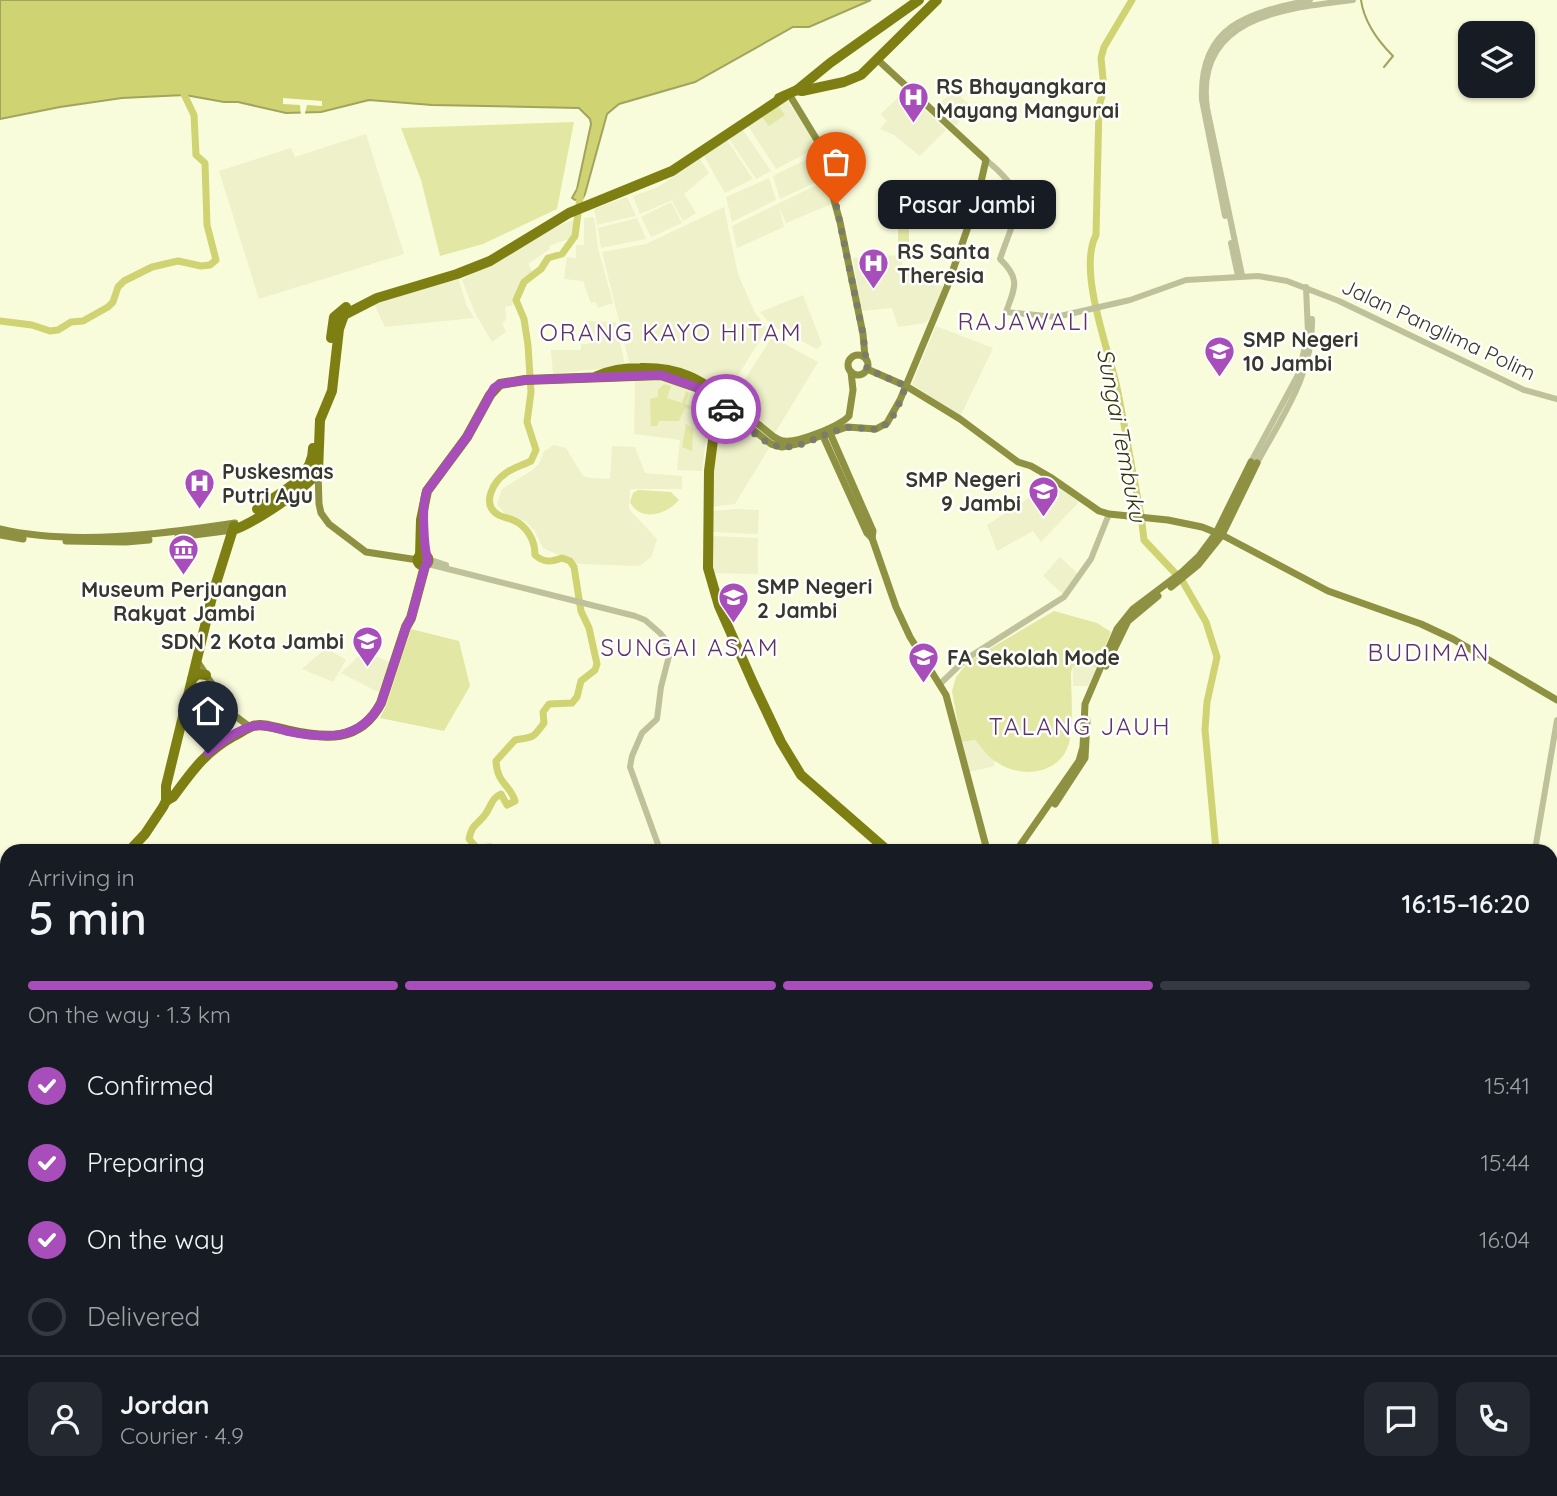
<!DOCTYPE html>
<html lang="en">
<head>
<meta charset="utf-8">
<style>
	body { margin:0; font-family:Quicksand,sans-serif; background:#242831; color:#f1f3f6; height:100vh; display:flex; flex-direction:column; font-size:26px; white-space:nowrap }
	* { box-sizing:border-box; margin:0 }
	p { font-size:23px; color:#9ea1a6 }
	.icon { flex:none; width:38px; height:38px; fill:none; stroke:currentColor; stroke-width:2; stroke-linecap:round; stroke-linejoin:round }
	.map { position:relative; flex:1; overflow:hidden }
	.panel { position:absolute; left:0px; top:844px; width:1558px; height:653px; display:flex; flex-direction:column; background:#171b24; border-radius:21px 21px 0 0; box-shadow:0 2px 5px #0004 }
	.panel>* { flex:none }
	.buttons { position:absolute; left:1458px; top:21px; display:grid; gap:14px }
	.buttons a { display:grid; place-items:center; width:77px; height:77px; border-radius:14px; background:#171b24; box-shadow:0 2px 5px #0004; font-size:35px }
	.pin { position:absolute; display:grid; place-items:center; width:60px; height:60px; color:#fff; margin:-72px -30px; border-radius:50% 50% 50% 0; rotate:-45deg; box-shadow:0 0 7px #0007 }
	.pin .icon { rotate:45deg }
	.courier { position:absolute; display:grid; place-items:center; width:70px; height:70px; margin:-35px; border:5px solid #a84eba; border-radius:50%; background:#fff; color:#222; box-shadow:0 2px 9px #0007 }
	.bubble { position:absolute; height:49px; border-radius:14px; background:#171b24; box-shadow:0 2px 5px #0004; font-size:23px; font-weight:600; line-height:49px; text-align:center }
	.headline em { font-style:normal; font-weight:600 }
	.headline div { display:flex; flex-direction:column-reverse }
	.headline { display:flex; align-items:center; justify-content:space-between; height:119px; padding:0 28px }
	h1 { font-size:46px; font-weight:600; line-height:52px }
	.bar { display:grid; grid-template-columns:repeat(4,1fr); gap:10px 7px; align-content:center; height:84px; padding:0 28px }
	.bar i { height:9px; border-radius:5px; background:#363941 }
	.bar .on { background:#a84eba }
	.bar p { grid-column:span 4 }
	.line { display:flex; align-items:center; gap:18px; padding:0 28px; border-top:2px solid #363941 }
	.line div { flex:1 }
	.round { display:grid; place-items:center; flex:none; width:74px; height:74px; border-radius:14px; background:#242831 }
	ol { padding:0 28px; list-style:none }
	li { display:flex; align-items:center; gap:21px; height:77px }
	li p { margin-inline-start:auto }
	li .icon { padding:7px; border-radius:50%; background:#a84eba; color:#fff; stroke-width:4 }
	li:last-child { color:#9ea1a6 }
	li i { width:38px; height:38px; border:4px solid #363941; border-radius:50% }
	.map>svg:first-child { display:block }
	.built { fill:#eef1c9 }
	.green { fill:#e3e7a4 }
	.water { fill:#cfd372; stroke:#a1a45d; stroke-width:2 }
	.pier { fill:#f9fcdb }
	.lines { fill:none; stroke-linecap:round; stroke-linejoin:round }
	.stream { stroke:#a1a45d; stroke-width:2 }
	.river { stroke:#cfd372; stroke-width:7 }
	.minor { stroke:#bec199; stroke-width:6 }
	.major { stroke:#8e9141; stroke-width:7 }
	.highway { stroke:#7d7f12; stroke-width:10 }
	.done { stroke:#7b7d69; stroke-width:7; stroke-dasharray:0 12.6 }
	.route { stroke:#a84eba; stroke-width:9 }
	.labels { text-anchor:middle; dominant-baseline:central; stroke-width:5; stroke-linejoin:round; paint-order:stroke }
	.poi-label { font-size:21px; font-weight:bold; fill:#37382b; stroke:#fff; text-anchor:start }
	.street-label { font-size:21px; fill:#37382b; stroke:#fff }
	.water-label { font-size:23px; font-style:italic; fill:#333409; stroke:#fff }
	.quarter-label { font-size:24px; letter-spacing:2px; fill:#5f3368; stroke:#fff }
</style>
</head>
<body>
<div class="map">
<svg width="1557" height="1496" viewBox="0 0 1557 1496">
	<rect width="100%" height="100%" fill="#f9fcdb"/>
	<g class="built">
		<path d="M954 90 975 110 971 115 967 113 955 126 935 108Z"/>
		<path d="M905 91 946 130 920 156 894 135 880 129 887 121 881 114Z"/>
		<path d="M787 100 814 141 816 148 776 169 748 126Z"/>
		<path d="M743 130 771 171 756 179 729 139Z"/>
		<path d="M366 134 404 254 259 299 219 171 291 148 295 157Z"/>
		<path d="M727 140 753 179 725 193 704 156Z"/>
		<path d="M819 153 827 177 780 199 773 176Z"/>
		<path d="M700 159 709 173 684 194 696 213 683 221 672 201 675 199 640 214 633 196 658 187Z"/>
		<path d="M769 178 776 200 732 222 726 197Z"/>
		<path d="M827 180 834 203 786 223 779 207 784 227 737 248 732 226Z"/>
		<path d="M627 197 636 216 597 225 594 209Z"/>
		<path d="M671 202 682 223 651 237 641 217Z"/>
		<path d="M724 207 738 274 754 311 767 329 725 396 631 370 602 252 646 244Z"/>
		<path d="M594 217 598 248 613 303 598 308 595 302 591 303 583 281 564 279 567 257 576 258V245H584V218Z"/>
		<path d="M637 218 646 239 601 248 598 228Z"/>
		<path d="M573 220 577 236 549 246 550 249 528 264 535 276 523 284 513 305 505 307 506 320 502 323 506 332 492 342 475 313 462 280 543 232Z"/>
		<path d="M901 255 903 271 944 287 934 313 925 323 898 327 892 308 861 311 853 258Z"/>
		<path d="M458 277 466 304 474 318 385 327 374 304Z"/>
		<path d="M803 295 822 344 817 349 772 326 760 312Z"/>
		<path d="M587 321 616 322 625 366 553 374 551 350H581V344H589Z"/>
		<path d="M936 326 993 348 960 417 912 384Z"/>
		<path d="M772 337 818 362 775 433 732 399Z"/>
		<path d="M635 378H663L722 403 706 440 702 471 677 470 680 440 634 434Z"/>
		<path d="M728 415 769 448 735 504 711 507 712 453Z"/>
		<path d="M554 445 566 448 583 476 590 478 610 479 612 446 635 447 645 473 682 476V489H630L629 509 657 539 652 556 640 566 578 564 543 548 534 530 525 521 506 515 497 504 502 489 531 471 539 464 544 451Z"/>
		<path d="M1052 483 1079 502 1041 542 1033 531 997 551 987 525Z"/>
		<path d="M736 509 759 510 758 534 711 532V511Z"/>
		<path d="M711 536 758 538V574L711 573Z"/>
		<path d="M1060 557 1079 575 1063 594 1043 576Z"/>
		<path d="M326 648 346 660 333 682 302 669Z"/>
		<path d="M364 651 391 663 378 692 341 673Z"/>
		<path d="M1073 666 1097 667 1088 686H1073Z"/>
		<path d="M975 740 994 761 995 766 969 772 961 742Z"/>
		<path d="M7 1137V1203L1 1209 0 1139Z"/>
	</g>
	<g class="green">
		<path d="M778 106 785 115 769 126 762 117Z"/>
		<path d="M574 122 557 209 483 244 440 256 421 180 401 128Z"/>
		<rect x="898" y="224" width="11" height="22"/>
		<path d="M664 384 671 386 667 398 682 403 686 391 689 393 685 404 691 406 690 409 685 408 679 421H659L657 426H651L650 399 658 397V390Z"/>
		<path d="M686 424 693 429 692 451 682 447Z"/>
		<path d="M638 490 671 492 679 500C667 514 641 523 630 502L633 493Z"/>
		<path d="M1054 611 1097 623 1111 632 1097 667 1073 666 1071 672C1071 692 1074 724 1069 743 1061 774 1022 779 998 763 989 758 982 748 975 740L961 742 952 691 956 677 969 661Z"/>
		<path d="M411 629 459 641 470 686 444 731 380 718 386 706Z"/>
	</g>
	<path class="water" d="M0 0H871L809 27H793L695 82 619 104 607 114 585 194 583 198 575 200 572 198 577 189 591 124 590 119 579 108 432 105 369 100 321 112 286 113 238 102H224L185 95 122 98 60 107 0 119Z"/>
	<path class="pier" d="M283 98 322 101V106L307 105 304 117H301L300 105 283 104Z"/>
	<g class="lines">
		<g class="stream">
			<path d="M1361 0C1364 21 1378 41 1393 56L1384 67"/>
			<path d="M1550 1091 1557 1089"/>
		</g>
		<g class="river">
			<path d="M1132 0 1104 47 1101 58 1104 89 1099 106 1096 235C1078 269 1107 346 1116 383 1125 426 1132 471 1141 515L1144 540 1175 573"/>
			<path d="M0 321 32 325 50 331 58 330 71 322 83 321 108 307 113 302 118 287 124 281 152 267 178 261 201 266 210 265 216 260 207 225 205 163 196 155 194 115 182 90"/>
			<path d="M1183 582 1206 622 1217 657 1207 702 1205 730 1216 850"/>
			<path d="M493 850 491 847 477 848 469 839C472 824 476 826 484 816 491 808 491 798 501 794L507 805 515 801C510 784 497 784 496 761L515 740C535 736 531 740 544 723L543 712 549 704 572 703 577 697 581 681 595 670 597 664 589 628 581 611 574 567 570 561 562 558C551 562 544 563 535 555 535 540 527 526 513 520 508 518 501 517 497 514 481 503 494 481 506 473 513 468 523 465 531 461L536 450 527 422 531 392 528 345 524 319 516 300 524 282 541 269 548 258 562 254 575 236 581 190"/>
			<path d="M509 1489 511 1496"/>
			<path d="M992 1496 994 1489"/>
		</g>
		<g class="minor">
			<path d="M986 160C1032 197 1017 209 1000 259 1021 279 1015 287 1006 312L1056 317 1130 300 1186 280 1258 276 1287 281 1339 301 1524 390 1557 399"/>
			<path d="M1225 216 1202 100C1199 25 1248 13 1310 0"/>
			<path d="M1231 243 1238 276"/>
			<path d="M1242 275 1207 108C1194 16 1286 8 1353 0"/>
			<path d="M1251 462 1299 373 1308 333 1306 287"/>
			<path d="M1257 463C1281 418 1314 373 1312 319"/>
			<path d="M428 559 446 565"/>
			<path d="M428 564 635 616 645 620 660 633 665 639 669 656 661 687 657 719 642 733 632 756 630 767 660 850"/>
			<path d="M940 684 966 659 1064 597 1091 559 1109 514"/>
			<path d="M1535 850 1557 720"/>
			<path d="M1550 1007 1557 1044"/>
			<path d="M0 1222 7 1231"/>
			<path d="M1550 1407 1557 1409"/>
			<path d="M728 1489 736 1496"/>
		</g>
		<g class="major">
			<path d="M789 94 817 140 828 178 840 222 863 334 865 357"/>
			<circle cx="858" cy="365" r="10"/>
			<path d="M867 369 906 386 960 419 1018 462 1031 466 1050 477 1099 511 1109 514 1168 520 1202 527 1222 535 1328 591 1421 624 1453 639 1557 700"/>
			<path d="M731 402 774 437C778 439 780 441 784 441 798 443 840 426 849 416L853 390 851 372"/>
			<path d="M725 408 771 444 782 447 797 444 847 427 876 429 887 423 900 400 947 287 976 204 986 160 878 60"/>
			<path d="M830 433 873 531 872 538 896 607 910 637 946 695 987 850"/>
			<path d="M823 436 867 533 872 538"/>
			<path d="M318 472 319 504 321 513 329 524 366 552 418 560"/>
			<path d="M0 529C71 546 163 534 235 523"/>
			<path d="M0 535 23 539"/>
			<path d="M178 537 233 530"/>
			<path d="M66 541 126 542 149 540"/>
			<path d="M1171 587 1198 565 1222 535 1257 463"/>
			<path d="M197 661 230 712 250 727"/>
			<path d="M1106 666 1128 621 1158 596"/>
			<path d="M1055 804 1085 758 1087 720"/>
			<path d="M1017 850 1079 761 1083 747 1085 704 1117 629 1133 609 1182 572 1199 556 1216 533 1251 462"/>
			<path d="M737 1489 738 1496"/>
		</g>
		<g class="highway">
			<path d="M797 90 830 63 919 0"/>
			<path d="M779 98 797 90 802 91 844 82 861 75 937 0"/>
			<path d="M331 338 334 317 346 307"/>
			<path d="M597 376C611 370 624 368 640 368 680 367 699 379 731 402L713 440 709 471 708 568 719 606 753 683 781 742 801 775 887 850"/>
			<path d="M257 509C279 493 313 479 313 448"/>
			<path d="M233 530C252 524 307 488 318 472L320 420 332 391 339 329 344 315 377 298 457 274 490 261 569 213 672 171 785 96"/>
			<circle cx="423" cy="560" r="5.5"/>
			<path d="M420 556 421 520 427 491 467 437 490 395 500 384 525 380 661 375 696 387 722 406"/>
			<path d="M192 679 198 674 206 675"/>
			<path d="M166 801 173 797C193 770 204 753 234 736 240 733 247 728 253 726 264 723 275 728 286 730 325 739 360 743 381 703L406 627 411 618 425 566"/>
			<path d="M130 850 145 834 163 807 166 801V786L213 593 234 526"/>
			<path d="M0 944 7 941"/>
			<path d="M0 1045 7 1058"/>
			<path d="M0 1476 7 1465"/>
			<path d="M1303 1489 1307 1496"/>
			<path d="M1312 1489 1317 1496"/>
		</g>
	</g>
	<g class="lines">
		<path class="done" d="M726 409C740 420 756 438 773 445 797 453 822 433 845 428 857 425 871 433 882 427 895 420 901 398 906 386L867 369 863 334 836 204"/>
		<path class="route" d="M208 753C219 743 239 729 254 726 265 724 276 728 286 731 325 739 360 742 381 703L406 627 411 618 425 566 428 562C424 547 421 505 427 491L467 437 494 388 500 384 526 380 661 375 696 387 726 409"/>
	</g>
	<defs>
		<symbol id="hospital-pin" viewBox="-11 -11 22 30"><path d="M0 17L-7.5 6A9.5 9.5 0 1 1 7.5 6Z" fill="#a84eba" stroke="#fff"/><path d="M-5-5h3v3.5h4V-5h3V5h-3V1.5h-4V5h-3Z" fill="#fff"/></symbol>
		<symbol id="school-pin" viewBox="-11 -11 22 30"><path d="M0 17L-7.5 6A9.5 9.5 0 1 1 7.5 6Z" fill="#a84eba" stroke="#fff"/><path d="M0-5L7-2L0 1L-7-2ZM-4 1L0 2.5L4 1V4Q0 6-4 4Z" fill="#fff"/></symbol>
		<symbol id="museum-pin" viewBox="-11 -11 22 30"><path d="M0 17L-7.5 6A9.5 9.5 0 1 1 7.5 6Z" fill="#a84eba" stroke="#fff"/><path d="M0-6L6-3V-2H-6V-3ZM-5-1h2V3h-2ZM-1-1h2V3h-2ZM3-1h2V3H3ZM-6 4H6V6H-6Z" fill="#fff"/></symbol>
		<symbol id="university-pin" viewBox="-11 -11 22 30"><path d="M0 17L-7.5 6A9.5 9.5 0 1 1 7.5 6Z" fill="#a84eba" stroke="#fff"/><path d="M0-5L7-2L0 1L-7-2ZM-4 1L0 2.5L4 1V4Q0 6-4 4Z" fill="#fff"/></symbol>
	</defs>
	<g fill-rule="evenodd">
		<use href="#hospital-pin" x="896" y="80" width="35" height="47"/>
		<use href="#hospital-pin" x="856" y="246" width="35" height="47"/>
		<use href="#school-pin" x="1202" y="334" width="35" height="47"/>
		<use href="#hospital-pin" x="182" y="466" width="35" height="47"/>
		<use href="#school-pin" x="1026" y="474" width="35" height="47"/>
		<use href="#museum-pin" x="166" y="532" width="35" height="47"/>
		<use href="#school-pin" x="716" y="580" width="35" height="47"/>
		<use href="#school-pin" x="350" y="624" width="35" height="47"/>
		<use href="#university-pin" x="906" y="640" width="35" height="47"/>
	</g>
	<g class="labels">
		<g class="poi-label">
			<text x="936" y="86">RS Bhayangkara<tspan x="936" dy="24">Mayang Mangurai</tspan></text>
			<text x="897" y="251">RS Santa<tspan x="897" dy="24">Theresia</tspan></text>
			<text x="1243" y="339">SMP Negeri<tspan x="1243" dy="24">10 Jambi</tspan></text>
			<text x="222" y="471">Puskesmas<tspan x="222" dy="24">Putri Ayu</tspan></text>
			<text x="1021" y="479" text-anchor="end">SMP Negeri<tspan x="1021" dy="24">9 Jambi</tspan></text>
			<text x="757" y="586">SMP Negeri<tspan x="757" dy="24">2 Jambi</tspan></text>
			<text x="184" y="589" text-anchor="middle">Museum Perjuangan<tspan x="184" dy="24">Rakyat Jambi</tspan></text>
			<text x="344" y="641" text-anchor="end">SDN 2 Kota Jambi</text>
			<text x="947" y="657">FA Sekolah Mode</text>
		</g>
		<g class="street-label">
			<text transform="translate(1439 329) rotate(25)">Jalan Panglima Polim</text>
		</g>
		<g class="water-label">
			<text transform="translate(1122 435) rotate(79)">Sungai Tembuku</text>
		</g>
		<g class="quarter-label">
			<text x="1024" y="321">RAJAWALI</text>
			<text x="671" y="332">ORANG KAYO HITAM</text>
			<text x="690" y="647">SUNGAI ASAM</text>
			<text x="1429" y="652">BUDIMAN</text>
			<text x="1080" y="726">TALANG JAUH</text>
		</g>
	</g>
</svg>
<div class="buttons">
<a><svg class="icon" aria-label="layers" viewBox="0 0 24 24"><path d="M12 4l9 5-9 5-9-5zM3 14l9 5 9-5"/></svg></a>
</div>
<div class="pin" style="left:836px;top:204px;background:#ea580c"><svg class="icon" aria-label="bag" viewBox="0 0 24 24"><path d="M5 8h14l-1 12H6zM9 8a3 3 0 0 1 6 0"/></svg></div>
<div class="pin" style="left:208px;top:753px;background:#1f2937"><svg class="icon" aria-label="home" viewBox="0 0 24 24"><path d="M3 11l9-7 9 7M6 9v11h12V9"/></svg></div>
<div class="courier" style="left:726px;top:409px"><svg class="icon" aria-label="car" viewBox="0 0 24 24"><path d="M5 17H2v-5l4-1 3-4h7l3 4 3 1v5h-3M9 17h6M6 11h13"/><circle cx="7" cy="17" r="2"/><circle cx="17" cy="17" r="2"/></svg></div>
<div class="bubble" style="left:878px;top:180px;width:178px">Pasar Jambi</div>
<section class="panel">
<div class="headline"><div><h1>5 min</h1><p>Arriving in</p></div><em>16:15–16:20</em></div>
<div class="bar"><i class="on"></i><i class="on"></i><i class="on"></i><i></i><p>On the way · 1.3 km</p></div>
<ol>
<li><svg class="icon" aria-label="check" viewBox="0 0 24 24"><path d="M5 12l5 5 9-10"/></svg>Confirmed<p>15:41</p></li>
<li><svg class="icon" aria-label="check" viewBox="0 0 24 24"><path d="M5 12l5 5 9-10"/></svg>Preparing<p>15:44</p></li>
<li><svg class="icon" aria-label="check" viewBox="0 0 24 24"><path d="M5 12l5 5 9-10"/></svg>On the way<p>16:04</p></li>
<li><i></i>Delivered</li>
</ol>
<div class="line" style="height:126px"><a class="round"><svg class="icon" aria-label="person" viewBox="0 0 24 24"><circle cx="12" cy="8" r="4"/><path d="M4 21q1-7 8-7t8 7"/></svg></a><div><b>Jordan</b><p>Courier · 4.9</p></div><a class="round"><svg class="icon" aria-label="chat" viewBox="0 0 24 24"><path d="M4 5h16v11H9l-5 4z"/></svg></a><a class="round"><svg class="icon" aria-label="phone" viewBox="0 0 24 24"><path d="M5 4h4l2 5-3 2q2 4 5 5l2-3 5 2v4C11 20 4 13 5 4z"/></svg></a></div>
</section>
</div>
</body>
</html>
